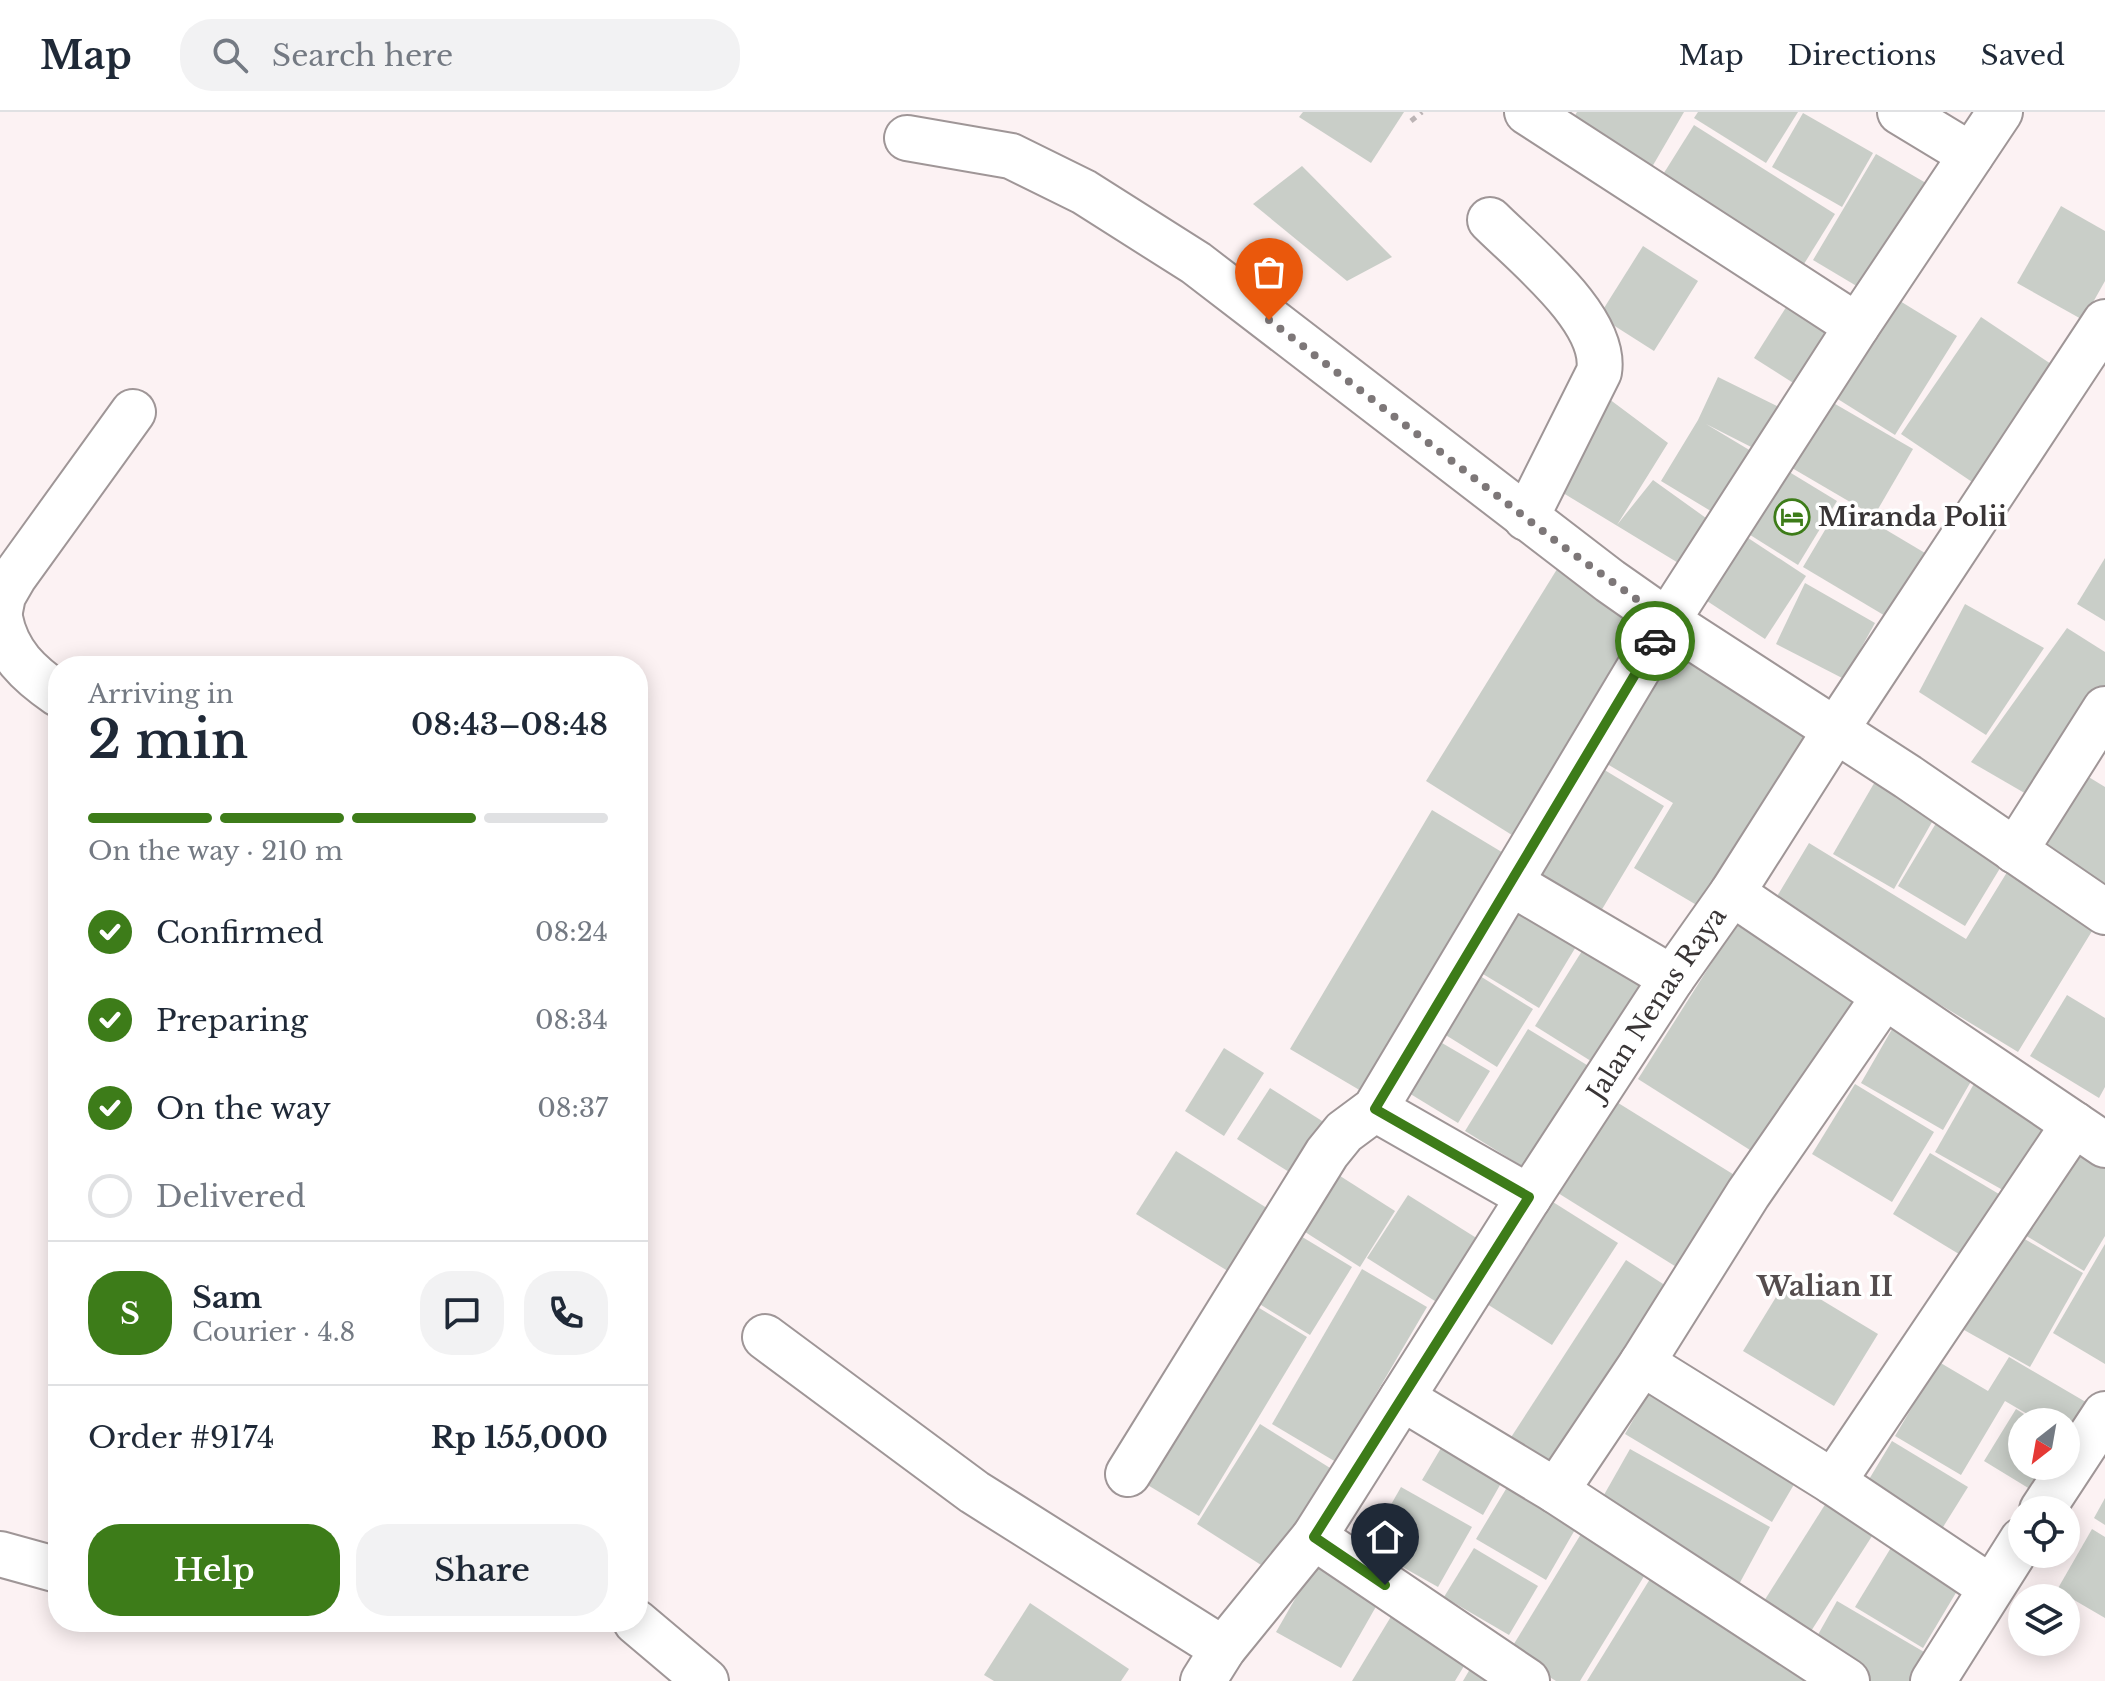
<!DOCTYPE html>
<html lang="en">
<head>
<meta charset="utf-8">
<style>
	body { margin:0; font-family:"Libre Baskerville",serif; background:#f2f2f3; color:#1f2937; height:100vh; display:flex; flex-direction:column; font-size:30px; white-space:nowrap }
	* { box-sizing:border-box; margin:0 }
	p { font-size:26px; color:#747a83 }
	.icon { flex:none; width:44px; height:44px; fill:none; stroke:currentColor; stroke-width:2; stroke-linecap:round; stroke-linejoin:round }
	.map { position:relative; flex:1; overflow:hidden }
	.side { position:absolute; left:48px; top:544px; width:600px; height:976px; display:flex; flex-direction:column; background:#fff; border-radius:32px; box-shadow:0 4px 20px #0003 }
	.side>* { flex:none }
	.needle { width:52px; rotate:211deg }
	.tools { position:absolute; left:2008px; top:1296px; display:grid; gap:16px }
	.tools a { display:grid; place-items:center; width:72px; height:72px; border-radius:50%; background:#fff; box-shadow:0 4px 20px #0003; font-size:40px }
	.pin { position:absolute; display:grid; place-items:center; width:68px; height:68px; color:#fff; margin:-82px -34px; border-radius:50% 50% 50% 0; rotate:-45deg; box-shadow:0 0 8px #0007 }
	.pin .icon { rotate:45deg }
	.courier { position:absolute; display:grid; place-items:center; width:80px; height:80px; margin:-40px; border:6px solid #3d7c19; border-radius:50%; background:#fff; color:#222; box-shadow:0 2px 10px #0007 }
	.head em { font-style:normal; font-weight:600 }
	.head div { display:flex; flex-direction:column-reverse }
	.head { display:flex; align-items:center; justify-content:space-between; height:136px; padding:0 40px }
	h1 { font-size:52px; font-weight:600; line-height:60px }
	.bar { display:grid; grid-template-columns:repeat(4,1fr); gap:12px 8px; align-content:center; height:96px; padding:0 40px }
	.bar i { height:10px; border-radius:6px; background:#e0e1e3 }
	.bar .current { background:#3d7c19 }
	.bar p { grid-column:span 4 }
	.line { display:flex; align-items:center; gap:20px; padding:0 40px; border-top:2px solid #e0e1e3 }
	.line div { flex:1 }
	.round { display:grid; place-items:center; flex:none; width:84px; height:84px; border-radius:32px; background:#f2f2f3 }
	ol { padding:0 40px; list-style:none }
	li { display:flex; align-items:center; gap:24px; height:88px }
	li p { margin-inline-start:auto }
	li .icon { padding:8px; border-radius:50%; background:#3d7c19; color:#fff; stroke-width:4 }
	li:last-child { color:#747a83 }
	li i { width:44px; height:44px; border:4px solid #e0e1e3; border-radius:50% }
	.action { display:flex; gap:16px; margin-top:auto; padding:16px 40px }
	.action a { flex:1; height:92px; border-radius:32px; background:#3d7c19; color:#fff; font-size:32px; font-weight:600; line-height:92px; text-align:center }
	.action a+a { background:#f2f2f3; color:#1f2937 }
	header { display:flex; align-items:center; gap:48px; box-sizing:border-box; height:112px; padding:0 40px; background:#fff; border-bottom:2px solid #e0e1e3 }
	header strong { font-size:38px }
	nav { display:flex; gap:44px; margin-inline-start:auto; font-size:28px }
	.search { width:560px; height:72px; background:#f2f2f3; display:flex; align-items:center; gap:20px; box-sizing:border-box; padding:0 28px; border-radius:32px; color:#747a83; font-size:30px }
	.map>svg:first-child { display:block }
	.building { fill:#c9cec8 }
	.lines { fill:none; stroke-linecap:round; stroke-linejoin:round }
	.minor-casing { stroke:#9f9697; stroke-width:48 }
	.path { stroke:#bcb4b5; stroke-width:5; stroke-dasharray:6 6; stroke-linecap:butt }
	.minor { stroke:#fff; stroke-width:44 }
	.done { stroke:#7d7778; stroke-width:8; stroke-dasharray:0 14.4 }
	.route { stroke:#3d7c19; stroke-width:10 }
	.labels { text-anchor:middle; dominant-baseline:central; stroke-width:7; stroke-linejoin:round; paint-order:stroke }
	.poi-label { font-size:26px; font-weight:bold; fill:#393536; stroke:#fff; text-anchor:start }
	.street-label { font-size:26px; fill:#393536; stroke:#fff }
	.neighbourhood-label { font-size:28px; font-weight:bold; fill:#554d4e; stroke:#fff }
</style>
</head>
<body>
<header>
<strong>Map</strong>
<div class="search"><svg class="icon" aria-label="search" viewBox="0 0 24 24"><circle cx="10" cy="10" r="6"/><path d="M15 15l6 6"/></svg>Search here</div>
<nav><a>Map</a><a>Directions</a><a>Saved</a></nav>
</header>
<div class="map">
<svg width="2105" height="1569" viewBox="0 0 2105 1569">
	<rect width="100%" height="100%" fill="#fcf2f3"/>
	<g class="building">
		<path d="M1303 0H1404L1371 51 1299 5Z"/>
		<path d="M1577 0H1684L1645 67 1565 20Z"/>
		<path d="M1698 0H1798L1766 51 1694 6Z"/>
		<path d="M1803 1 1873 41 1842 95 1772 55Z"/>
		<path d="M1694 13 1835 102 1799 160 1657 72Z"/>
		<path d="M1876 42 1938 78 1875 185 1813 148Z"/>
		<path d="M1302 54 1392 145 1347 169 1253 92Z"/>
		<path d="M2061 94 2105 119V169L2083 208 2017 171Z"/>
		<path d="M1643 134 1698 169 1654 239 1599 204Z"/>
		<path d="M1795 181 1839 207 1798 274 1754 246Z"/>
		<path d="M1895 186 1957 224 1895 323 1833 284Z"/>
		<path d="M1981 205 2060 258 1981 376 1901 322Z"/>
		<path d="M1718 265 1781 296 1759 339 1706 312 1756 342 1719 404 1661 369 1698 308Z"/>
		<path d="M1597 278 1668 331 1617 413 1653 368 1706 406 1680 452 1545 370Z"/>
		<path d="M1830 289 1913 337 1874 404 1792 356Z"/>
		<path d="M1786 358 1837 389 1798 453 1747 421Z"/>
		<path d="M1841 391 1925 441 1887 505 1803 455Z"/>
		<path d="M1739 420 1806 464 1765 527 1707 489Z"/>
		<path d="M1567 441 1656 518 1523 730 1426 669Z"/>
		<path d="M2105 446V509L2077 492Z"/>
		<path d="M1805 471 1875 511 1844 567 1776 532Z"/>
		<path d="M1965 492 2044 536 1986 623 1919 580Z"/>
		<path d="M2067 516 2105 540V585L2035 687 1971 650Z"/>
		<path d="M1667 530 1813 618 1705 798 1634 756 1673 691 1597 646Z"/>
		<path d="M1593 651 1664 694 1592 814 1520 771Z"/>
		<path d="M1880 661 1940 696 1894 777 1833 742Z"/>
		<path d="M2087 664 2105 675V788L2037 748Z"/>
		<path d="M1432 698 1515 748 1373 986 1290 937Z"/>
		<path d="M1941 703 2008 743 1965 814 1898 774Z"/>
		<path d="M1809 731 1966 827 2012 752 2100 806 2018 940 1773 791Z"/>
		<path d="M1524 781 1586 818 1539 896 1478 859Z"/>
		<path d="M1740 806 1863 884 1761 1045 1638 967Z"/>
		<path d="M1592 823 1659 865 1602 956 1535 914Z"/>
		<path d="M1472 859 1533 897 1497 955 1436 917Z"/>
		<path d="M2067 883 2105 906V975L2099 986 2030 944Z"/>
		<path d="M1899 905 1981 952 1943 1018 1861 971Z"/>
		<path d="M1528 917 1600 961 1536 1063 1465 1019Z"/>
		<path d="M1430 924 1490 959 1458 1011 1399 975Z"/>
		<path d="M1224 936 1264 961 1224 1024 1185 999Z"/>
		<path d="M1979 963 2060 1010 2017 1086 1935 1040Z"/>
		<path d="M1855 972 1934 1020 1892 1090 1812 1042Z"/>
		<path d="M1270 976 1330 1014 1297 1065 1237 1027Z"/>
		<path d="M1615 989 1744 1069 1686 1161 1558 1081Z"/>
		<path d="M2074 1022 2105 1041V1124L2084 1159 2015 1117Z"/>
		<path d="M1176 1039 1270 1098 1231 1161 1136 1102Z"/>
		<path d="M1930 1041 2009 1088 1972 1150 1893 1102Z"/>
		<path d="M1326 1055 1395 1099 1360 1155 1291 1111Z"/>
		<path d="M1408 1083 1486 1132 1446 1196 1367 1146Z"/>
		<path d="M1545 1085 1618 1131 1552 1233 1479 1187Z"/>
		<path d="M2011 1119 2083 1161 2030 1255 1957 1214Z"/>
		<path d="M1294 1120 1352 1155 1310 1223 1253 1188Z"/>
		<path d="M2105 1132V1252L2053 1221Z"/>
		<path d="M1626 1148 1677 1181 1557 1367 1506 1333Z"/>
		<path d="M1362 1157 1427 1195 1336 1350 1272 1312Z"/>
		<path d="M1787 1167 1878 1222 1834 1294 1743 1239Z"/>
		<path d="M1246 1188 1307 1225 1199 1404 1136 1366Z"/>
		<path d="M2009 1245 2096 1296 2066 1325V1310H2041L2005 1289 1961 1363 1895 1324 1939 1250 1988 1279Z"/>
		<path d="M1655 1270 1803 1357 1772 1410 1625 1322Z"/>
		<path d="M2016 1297 2037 1310H2022V1354H2051L2035 1380 1984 1349Z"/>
		<path d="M1260 1312 1338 1361 1275 1462 1197 1412Z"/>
		<path d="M1892 1329 1968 1375 1940 1420 1865 1374Z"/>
		<path d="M1444 1331 1504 1366 1483 1403 1422 1368Z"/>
		<path d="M1630 1337 1770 1415 1737 1476 1596 1397Z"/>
		<path d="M1515 1362 1584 1402 1546 1468 1476 1427Z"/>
		<path d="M1401 1375 1472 1415 1438 1475 1367 1435Z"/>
		<path d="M2105 1386V1413L2094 1406Z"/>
		<path d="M1826 1391 1874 1421 1806 1527 1759 1497Z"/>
		<path d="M2092 1417 2105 1425V1506L2057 1478Z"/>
		<path d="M1581 1422 1646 1461 1580 1569H1556L1509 1540Z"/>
		<path d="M1892 1434 1960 1474 1923 1536 1855 1495Z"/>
		<path d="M1474 1436 1538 1474 1509 1523 1444 1485Z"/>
		<path d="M1322 1440 1386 1477 1341 1556 1276 1520Z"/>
		<path d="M1658 1454 1816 1551 1805 1569H1587Z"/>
		<path d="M1837 1489 1936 1547 1923 1569H1870L1811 1535Z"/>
		<path d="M1030 1491 1129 1557 1121 1569H994L984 1563Z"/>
		<path d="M1398 1493 1473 1539 1455 1569H1352Z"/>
		<path d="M1477 1545 1518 1569H1463Z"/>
	</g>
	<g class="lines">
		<defs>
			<g id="minor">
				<path d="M1527 0 1857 214"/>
				<path d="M1900 0 1971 43"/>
				<path d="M907 26 1011 44 1084 80 1196 151 1610 469 1667 509 1908 665 2105 800"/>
				<path d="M1490 108C1525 143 1608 208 1599 260L1526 406"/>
				<path d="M0 499 3 484 14 465 133 300"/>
				<path d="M0 506C7 542 29 562 58 582"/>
				<path d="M2015 739 2105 597"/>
				<path d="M1511 771 1672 866"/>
				<path d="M1732 781 2105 1033"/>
				<path d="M1375 997 1529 1085"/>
				<path d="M765 1225 974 1380 1223 1537"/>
				<path d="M1642 1251 1833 1370 1990 1475"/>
				<path d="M1402 1286 1556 1379 1847 1569"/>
				<path d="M1128 1362 1327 1041 1344 1020 1375 997 1667 509 1857 214 2000 0"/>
				<path d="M1833 1370 2074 1012"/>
				<path d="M1556 1379 1642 1251 1748 1082 1884 885"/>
				<path d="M2042 1398 2105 1302"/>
				<path d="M1314 1425 1527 1569"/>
				<path d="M0 1442 58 1458"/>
				<path d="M636 1510 706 1569"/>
				<path id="s1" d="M1203 1569 1223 1537 1314 1425 1529 1085 1672 866 1732 781 1835 619 2105 210"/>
				<path d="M1933 1569 2022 1428"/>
			</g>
		</defs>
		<use href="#minor" class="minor-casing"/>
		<path class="path" d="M1411 9 1422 0"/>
		<use href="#minor" class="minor"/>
	</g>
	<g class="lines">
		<path class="done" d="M1269 208 1561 433 1667 509 1655 529"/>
		<path class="route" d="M1385 1473 1314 1425 1529 1085 1375 997 1655 529"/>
	</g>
	<defs>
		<symbol id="hotel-ring" viewBox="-11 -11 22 22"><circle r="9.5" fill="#fff" stroke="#3d7c19" stroke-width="1.5"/><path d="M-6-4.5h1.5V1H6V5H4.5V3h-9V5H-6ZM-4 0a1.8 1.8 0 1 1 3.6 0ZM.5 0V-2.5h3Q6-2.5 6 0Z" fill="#3d7c19"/></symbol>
	</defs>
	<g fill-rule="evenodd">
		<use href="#hotel-ring" x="1772" y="385" width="40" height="40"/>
	</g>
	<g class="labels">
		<g class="poi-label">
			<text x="1818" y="405">Miranda Polii</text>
		</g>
		<g class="street-label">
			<text stroke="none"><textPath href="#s1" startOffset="816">Jalan Nenas Raya</textPath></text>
		</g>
		<g class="neighbourhood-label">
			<text x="1825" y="1174">Walian II</text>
		</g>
	</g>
</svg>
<div class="tools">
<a><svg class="needle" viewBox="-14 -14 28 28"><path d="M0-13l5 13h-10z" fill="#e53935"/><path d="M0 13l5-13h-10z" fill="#747a83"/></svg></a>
<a><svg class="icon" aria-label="locate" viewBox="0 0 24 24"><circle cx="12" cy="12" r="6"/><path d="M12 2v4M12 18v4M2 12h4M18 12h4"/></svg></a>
<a><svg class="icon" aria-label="layers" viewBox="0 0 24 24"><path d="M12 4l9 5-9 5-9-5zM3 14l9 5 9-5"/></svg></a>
</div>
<div class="pin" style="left:1269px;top:208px;background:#ea580c"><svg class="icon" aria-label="bag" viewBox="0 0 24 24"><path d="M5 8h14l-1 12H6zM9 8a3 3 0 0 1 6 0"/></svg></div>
<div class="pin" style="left:1385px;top:1473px;background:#1f2937"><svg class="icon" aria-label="home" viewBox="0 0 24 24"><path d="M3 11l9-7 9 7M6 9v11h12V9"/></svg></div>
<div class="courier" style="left:1655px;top:529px"><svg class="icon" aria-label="car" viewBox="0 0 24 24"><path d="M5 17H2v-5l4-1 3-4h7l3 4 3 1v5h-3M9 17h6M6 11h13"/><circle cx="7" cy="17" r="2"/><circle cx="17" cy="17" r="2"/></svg></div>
<section class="side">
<div class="head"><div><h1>2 min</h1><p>Arriving in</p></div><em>08:43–08:48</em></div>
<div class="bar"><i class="current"></i><i class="current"></i><i class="current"></i><i></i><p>On the way · 210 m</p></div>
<ol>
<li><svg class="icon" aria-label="check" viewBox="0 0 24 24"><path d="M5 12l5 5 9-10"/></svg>Confirmed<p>08:24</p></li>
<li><svg class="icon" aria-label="check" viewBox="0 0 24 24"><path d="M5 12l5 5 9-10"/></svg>Preparing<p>08:34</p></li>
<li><svg class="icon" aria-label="check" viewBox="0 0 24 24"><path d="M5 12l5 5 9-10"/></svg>On the way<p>08:37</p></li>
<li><i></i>Delivered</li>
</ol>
<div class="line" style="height:144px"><b class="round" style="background:#3d7c19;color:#fff">S</b><div><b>Sam</b><p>Courier · 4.8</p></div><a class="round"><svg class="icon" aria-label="chat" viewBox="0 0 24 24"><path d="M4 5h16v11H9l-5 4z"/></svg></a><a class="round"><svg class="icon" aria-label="phone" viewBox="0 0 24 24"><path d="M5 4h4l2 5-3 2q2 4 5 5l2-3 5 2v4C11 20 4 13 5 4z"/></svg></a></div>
<div class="line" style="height:104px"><div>Order #9174</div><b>Rp 155,000</b></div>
<div class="action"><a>Help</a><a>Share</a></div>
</section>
</div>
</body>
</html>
